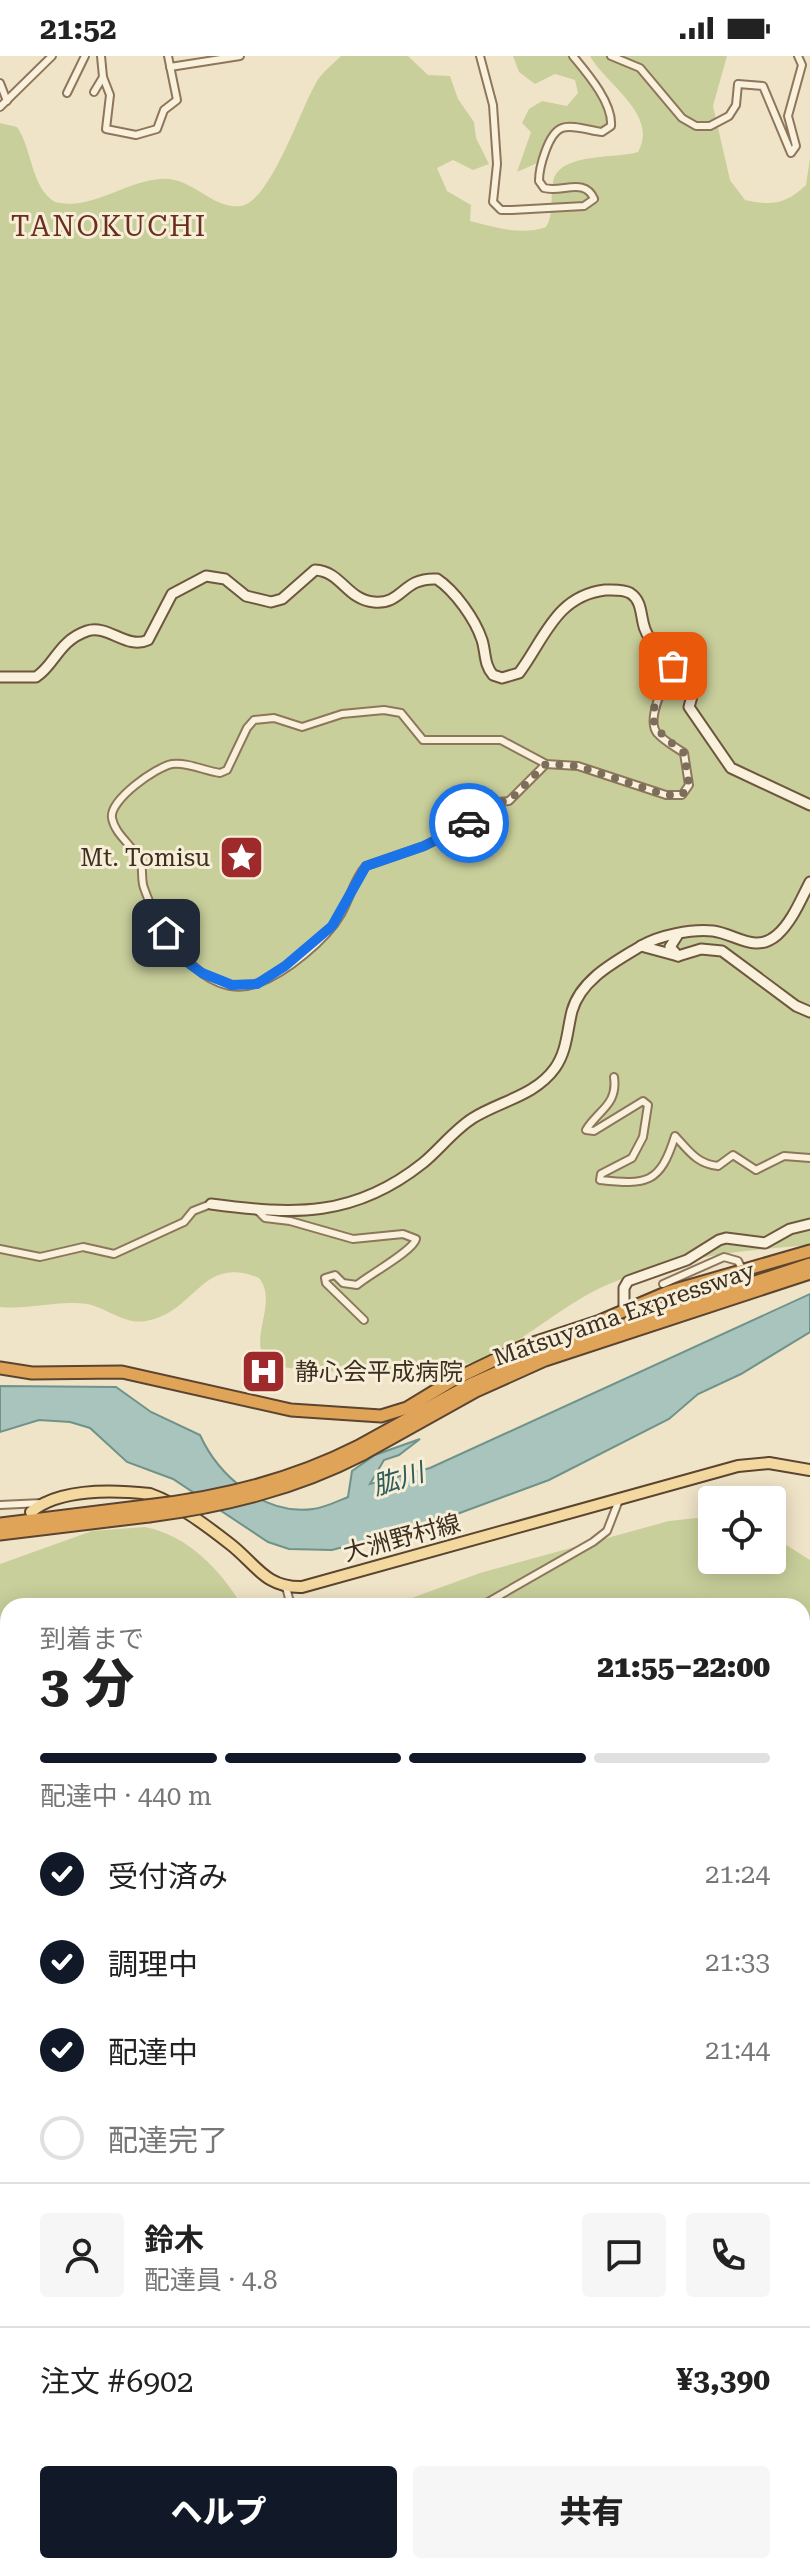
<!DOCTYPE html>
<html lang="ja">
<head>
<meta charset="utf-8">
<style>
	body { margin:0; font-family:"Roboto Serif","Noto Sans JP",serif; background:#f6f6f6; color:#222; height:100vh; display:flex; flex-direction:column; font-size:30px; white-space:nowrap }
	* { box-sizing:border-box; margin:0 }
	p { font-size:26px; color:#767676 }
	.icon { flex:none; width:44px; height:44px; fill:none; stroke:currentColor; stroke-width:2; stroke-linecap:round; stroke-linejoin:round }
	.map { position:relative; flex:1; overflow:hidden }
	.details { position:absolute; left:0px; top:1542px; width:810px; height:976px; display:flex; flex-direction:column; background:#fff; border-radius:24px 24px 0 0; box-shadow:0 4px 20px #0003 }
	.details>* { flex:none }
	.fabs { position:absolute; left:698px; top:1430px; display:grid; gap:16px }
	.fabs a { display:grid; place-items:center; width:88px; height:88px; border-radius:8px; background:#fff; box-shadow:0 4px 20px #0003; font-size:40px }
	.pin { position:absolute; display:grid; place-items:center; width:68px; height:68px; color:#fff; margin:-34px; border-radius:16px; box-shadow:0 4px 12px #0006 }
	.courier { position:absolute; display:grid; place-items:center; width:80px; height:80px; margin:-40px; border:6px solid #1a73e8; border-radius:50%; background:#fff; color:#222; box-shadow:0 2px 10px #0007 }
	.head em { font-style:normal; font-weight:800 }
	.head div { display:flex; flex-direction:column-reverse }
	.head { display:flex; align-items:center; justify-content:space-between; height:136px; padding:0 40px }
	h1 { font-size:52px; font-weight:800; line-height:60px }
	.bar { display:grid; grid-template-columns:repeat(4,1fr); gap:12px 8px; align-content:center; height:96px; padding:0 40px }
	.bar i { height:10px; border-radius:6px; background:#e0e0e0 }
	.bar .on { background:#111827 }
	.bar p { grid-column:span 4 }
	.line { display:flex; align-items:center; gap:20px; padding:0 40px; border-top:2px solid #e0e0e0 }
	.line div { flex:1 }
	.round { display:grid; place-items:center; flex:none; width:84px; height:84px; border-radius:8px; background:#f6f6f6 }
	ol { padding:0 40px; list-style:none }
	li { display:flex; align-items:center; gap:24px; height:88px }
	li p { margin-inline-start:auto }
	li .icon { padding:8px; border-radius:50%; background:#111827; color:#fff; stroke-width:4 }
	li:last-child { color:#767676 }
	li i { width:44px; height:44px; border:4px solid #e0e0e0; border-radius:50% }
	.primary-button { display:flex; gap:16px; margin-top:auto; padding:16px 40px }
	.primary-button a { flex:1; height:92px; border-radius:8px; background:#111827; color:#fff; font-size:32px; font-weight:800; line-height:92px; text-align:center }
	.primary-button a+a { background:#f6f6f6; color:#222 }
	.status { display:flex; justify-content:space-between; align-items:center; height:56px; padding:0 40px; background:#fff; direction:ltr }
	.status svg { height:22px; fill:currentColor }
	.map>svg:first-child { display:block }
	.green { fill:#c9cf9b }
	.water { fill:#a9c4bc; stroke:#6f938a; stroke-width:2 }
	.lines { fill:none; stroke-linecap:round; stroke-linejoin:round }
	.street-casing { stroke:#8d765c; stroke-width:10 }
	.secondary-casing { stroke:#6f573f; stroke-width:13 }
	.primary-casing { stroke:#5b4430; stroke-width:14 }
	.highway-casing { stroke:#5b4430; stroke-width:15 }
	.street { stroke:#faf1dc; stroke-width:6 }
	.secondary { stroke:#faf1dc; stroke-width:9 }
	.primary { stroke:#f3d9a0; stroke-width:10 }
	.highway { stroke:#e0a458; stroke-width:11 }
	.highway-bridge-casing { stroke:#5b4430; stroke-width:15; stroke-linecap:butt }
	.highway-bridge { stroke:#e0a458; stroke-width:11 }
	.done { stroke:#7c6e5b; stroke-width:8; stroke-dasharray:0 14.4 }
	.route { stroke:#1a73e8; stroke-width:10 }
	.labels { text-anchor:middle; dominant-baseline:central; stroke-width:6; stroke-linejoin:round; paint-order:stroke }
	.poi-label { font-size:24px; fill:#3d2e20; stroke:#f7eed8; text-anchor:end }
	.street-label { font-size:24px; fill:#3d2e20; stroke:#f7eed8 }
	.water-label { font-size:26px; font-style:italic; fill:#2f5d5a; stroke:#f7eed8 }
	.quarter-label { font-size:28px; letter-spacing:2px; fill:#6b2e1e; stroke:#f7eed8 }
</style>
</head>
<body>
<div class="status"><b>21:52</b><svg viewBox="0 0 49 12"><path d="M0 12V9h3v3zM5 12V6h3v6zM10 12V3h3v9zM15 12V0h3v12zM26 1h20v11H26zM47 4h2v5h-2z"/></svg></div>
<div class="map">
<svg width="810" height="2518" viewBox="0 0 810 2518">
	<rect width="100%" height="100%" fill="#f0e4c8"/>
	<g class="green">
		<path d="M341 0H408L428 19 450 20 458 43 474 66 476 82 489 108 473 114 453 104 437 112 447 135 471 149 470 165C495 171 521 180 546 171 554 158 550 143 553 127 557 96 616 103 638 96 659 58 606 29 590 0H727L713 50 730 124 745 144C772 150 786 148 806 129L810 102V1189C743 1194 677 1201 614 1226 568 1244 533 1279 489 1301 453 1318 304 1321 267 1307 247 1283 279 1247 259 1222 201 1198 197 1256 146 1265 124 1269 108 1252 87 1248 58 1244 29 1254 0 1251V67L17 71C32 92 31 132 55 146 92 155 125 125 161 123 192 120 212 154 241 150 270 146 301 52 316 27 321 17 333 8 341 0Z"/>
		<path d="M513 0H573L608 53 609 74 567 71 558 74 544 104 517 116 531 76 522 67 529 53 542 45 567 50 578 37 575 24 555 18 535 28 519 16Z"/>
		<path d="M696 1462 712 1463V1504H772V1480L810 1504V2518H739L724 2510H802V1550H390L480 1517 669 1465Z"/>
		<path d="M145 1471C187 1479 221 1514 242 1550H8V2510H600L589 2518H0V1508L92 1475Z"/>
	</g>
	<path class="water" d="M810 1238V1276L741 1318 698 1338 669 1363 549 1424 430 1468 332 1494 289 1493 268 1486 173 1423 127 1406 90 1372 70 1366 39 1364 0 1376V1330L116 1331 151 1356 200 1379C218 1419 264 1460 313 1453 324 1452 338 1445 348 1441L352 1415 375 1399 420 1383 399 1399 384 1404 370 1428 430 1412Z"/>
	<g class="lines">
		<defs>
			<g id="street">
				<path d="M480 0 493 49 497 108 493 146 501 154H512L584 150 594 143C585 121 562 137 544 132L539 125C539 112 548 77 562 72 572 68 591 75 602 76L611 70C613 47 587 17 573 0"/>
				<path d="M611 0 640 12 682 62 696 70H710L729 60 736 49 738 28 763 30 791 97 796 90 788 60 802 9 798 0"/>
				<path d="M170 11 240 0"/>
				<path d="M103 21 110 39 106 73 136 79 157 73 164 54 177 44 168 0"/>
				<path d="M0 27 7 45"/>
				<path d="M94 36 103 21 101 0"/>
				<path d="M67 37 85 0"/>
				<path d="M0 51 52 0"/>
				<path d="M546 708 509 745 489 747 477 764 424 790 366 810C354 823 350 842 341 858 326 884 286 917 258 927 204 948 158 873 144 832 141 824 143 815 141 808 136 791 115 780 112 762 109 744 156 711 172 708 188 706 205 715 220 717L227 714 247 672 254 664 274 662 302 671 342 658 384 654 401 657 423 684H501L546 708 578 710 666 739H682L689 729 684 697C675 691 664 685 657 677 644 661 671 614 680 597"/>
				<path d="M614 1021C618 1049 598 1054 586 1074L594 1075 643 1045 648 1049 643 1081 632 1102 601 1118 600 1124C647 1129 660 1128 675 1080 689 1095 697 1108 718 1110L733 1099 756 1114 784 1100 810 1102"/>
				<path d="M258 1155 265 1162 290 1165 353 1183 403 1178 416 1183C413 1195 370 1218 357 1229L343 1227 335 1219 325 1222 326 1227 364 1264"/>
				<path d="M0 1193 40 1201 83 1191 114 1198 184 1166 193 1155 211 1148"/>
				<path d="M663 1228 724 1201 738 1205 743 1215"/>
				<path d="M0 1449 42 1447"/>
				<path d="M286 1531 291 1550"/>
				<path d="M481 1550 593 1486 607 1475 619 1444"/>
				<path d="M0 1709 8 1705"/>
				<path d="M0 1743 8 1733"/>
				<path d="M0 1780 8 1773"/>
				<path d="M8 1788 5 1794 8 1803"/>
				<path d="M0 1932C12 1912 4 1874 8 1849"/>
				<path d="M0 2232 8 2263"/>
				<path d="M0 2398 8 2397"/>
			</g>
			<g id="secondary">
				<path d="M0 621H36C55 609 58 585 87 575 108 568 127 594 148 584L172 538 206 520 225 523 246 540 271 546 282 543 315 514C341 515 347 544 374 546 403 549 402 521 437 523 455 535 475 563 482 584 486 597 484 609 493 619L502 622 519 617C545 582 556 540 605 534 613 534 623 533 630 537 646 547 638 569 650 582 662 594 682 594 695 604L698 619 689 651 731 712 810 749"/>
				<path d="M677 880 670 891 678 900 701 893 722 895 796 950 810 956"/>
				<path d="M678 900 641 890C660 879 691 873 713 875 736 878 755 898 777 879 792 866 801 843 810 826"/>
				<path d="M211 1148C294 1159 354 1162 423 1107 440 1093 454 1074 473 1062 500 1045 535 1040 555 1012 567 995 567 975 572 955 581 923 615 906 641 890"/>
				<path d="M624 1254V1232L628 1225 687 1204 719 1184 726 1182 765 1187 790 1173 810 1168"/>
			</g>
			<path id="primary" d="M31 1456C59 1432 115 1434 150 1438 178 1448 207 1470 230 1488 256 1508 265 1532 302 1531L738 1410 769 1407 810 1414"/>
			<g id="highway">
				<path d="M0 1312 32 1317 122 1316 291 1354 381 1360 407 1352 453 1324 524 1290 600 1265 668 1236 810 1195"/>
				<path d="M357 1391 471 1328 543 1296 810 1208"/>
				<path d="M363 1398 476 1335 545 1304 810 1217"/>
				<path d="M0 1468 146 1450"/>
				<path d="M0 1478 149 1460"/>
			</g>
		</defs>
		<use href="#street" class="street-casing"/>
		<use href="#secondary" class="secondary-casing"/>
		<use href="#primary" class="primary-casing"/>
		<use href="#highway" class="highway-casing"/>
		<use href="#street" class="street"/>
		<use href="#secondary" class="secondary"/>
		<use href="#primary" class="primary"/>
		<use href="#highway" class="highway"/>
		<defs>
			<g id="highway-bridge">
				<path d="M146 1450C220 1442 290 1425 357 1391"/>
				<path d="M149 1460C225 1450 295 1433 363 1398"/>
			</g>
		</defs>
		<use href="#highway-bridge" class="highway-bridge-casing"/>
		<use href="#highway-bridge" class="highway-bridge"/>
	</g>
	<g class="lines">
		<path class="done" d="M469 767 477 764 489 747 509 745 546 708 578 710 666 739H682L689 729 684 697C637 661 652 659 673 610"/>
		<path class="route" d="M166 877 188 907 202 917 232 929 257 928 285 910 332 870 366 810 424 790 469 767"/>
	</g>
	<defs>
		<symbol id="sight-square" viewBox="-11 -11 22 22"><rect x="-9" y="-9" width="18" height="18" rx="4" fill="#9e2a2b" stroke="#f7eed8"/><path d="M0-6L1.8-2.2L6-1.7L2.9 1.2L3.7 5.4L0 3.3L-3.7 5.4L-2.9 1.2L-6-1.7L-1.8-2.2Z" fill="#fff"/></symbol>
		<symbol id="hospital-square" viewBox="-11 -11 22 22"><rect x="-9" y="-9" width="18" height="18" rx="4" fill="#9e2a2b" stroke="#f7eed8"/><path d="M-5-5h3v3.5h4V-5h3V5h-3V1.5h-4V5h-3Z" fill="#fff"/></symbol>
	</defs>
	<g fill-rule="evenodd">
		<use href="#sight-square" x="216" y="776" width="51" height="51"/>
		<use href="#hospital-square" x="238" y="1290" width="51" height="51"/>
	</g>
	<g class="labels">
		<g class="poi-label">
			<text x="210" y="802">Mt. Tomisu</text>
			<text x="295" y="1316" text-anchor="start">静心会平成病院</text>
		</g>
		<g class="street-label">
			<text transform="translate(624 1258) rotate(-19)">Matsuyama Expressway</text>
			<text transform="translate(402 1482) rotate(-15)">大洲野村線</text>
		</g>
		<g class="water-label">
			<text transform="translate(398 1423) rotate(-17)">肱川</text>
		</g>
		<g class="quarter-label">
			<text x="109" y="170">TANOKUCHI</text>
		</g>
	</g>
</svg>
<div class="fabs">
<a><svg class="icon" aria-label="locate" viewBox="0 0 24 24"><circle cx="12" cy="12" r="6"/><path d="M12 2v4M12 18v4M2 12h4M18 12h4"/></svg></a>
</div>
<div class="pin" style="left:673px;top:610px;background:#ea580c"><svg class="icon" aria-label="bag" viewBox="0 0 24 24"><path d="M5 8h14l-1 12H6zM9 8a3 3 0 0 1 6 0"/></svg></div>
<div class="pin" style="left:166px;top:877px;background:#1f2937"><svg class="icon" aria-label="home" viewBox="0 0 24 24"><path d="M3 11l9-7 9 7M6 9v11h12V9"/></svg></div>
<div class="courier" style="left:469px;top:767px"><svg class="icon" aria-label="car" viewBox="0 0 24 24"><path d="M5 17H2v-5l4-1 3-4h7l3 4 3 1v5h-3M9 17h6M6 11h13"/><circle cx="7" cy="17" r="2"/><circle cx="17" cy="17" r="2"/></svg></div>
<section class="details">
<div class="head"><div><h1>3 分</h1><p>到着まで</p></div><em>21:55–22:00</em></div>
<div class="bar"><i class="on"></i><i class="on"></i><i class="on"></i><i></i><p>配達中 · 440 m</p></div>
<ol>
<li><svg class="icon" aria-label="check" viewBox="0 0 24 24"><path d="M5 12l5 5 9-10"/></svg>受付済み<p>21:24</p></li>
<li><svg class="icon" aria-label="check" viewBox="0 0 24 24"><path d="M5 12l5 5 9-10"/></svg>調理中<p>21:33</p></li>
<li><svg class="icon" aria-label="check" viewBox="0 0 24 24"><path d="M5 12l5 5 9-10"/></svg>配達中<p>21:44</p></li>
<li><i></i>配達完了</li>
</ol>
<div class="line" style="height:144px"><a class="round"><svg class="icon" aria-label="person" viewBox="0 0 24 24"><circle cx="12" cy="8" r="4"/><path d="M4 21q1-7 8-7t8 7"/></svg></a><div><b>鈴木</b><p>配達員 · 4.8</p></div><a class="round"><svg class="icon" aria-label="chat" viewBox="0 0 24 24"><path d="M4 5h16v11H9l-5 4z"/></svg></a><a class="round"><svg class="icon" aria-label="phone" viewBox="0 0 24 24"><path d="M5 4h4l2 5-3 2q2 4 5 5l2-3 5 2v4C11 20 4 13 5 4z"/></svg></a></div>
<div class="line" style="height:104px"><div>注文 #6902</div><b>¥3,390</b></div>
<div class="primary-button"><a>ヘルプ</a><a>共有</a></div>
</section>
</div>
</body>
</html>
